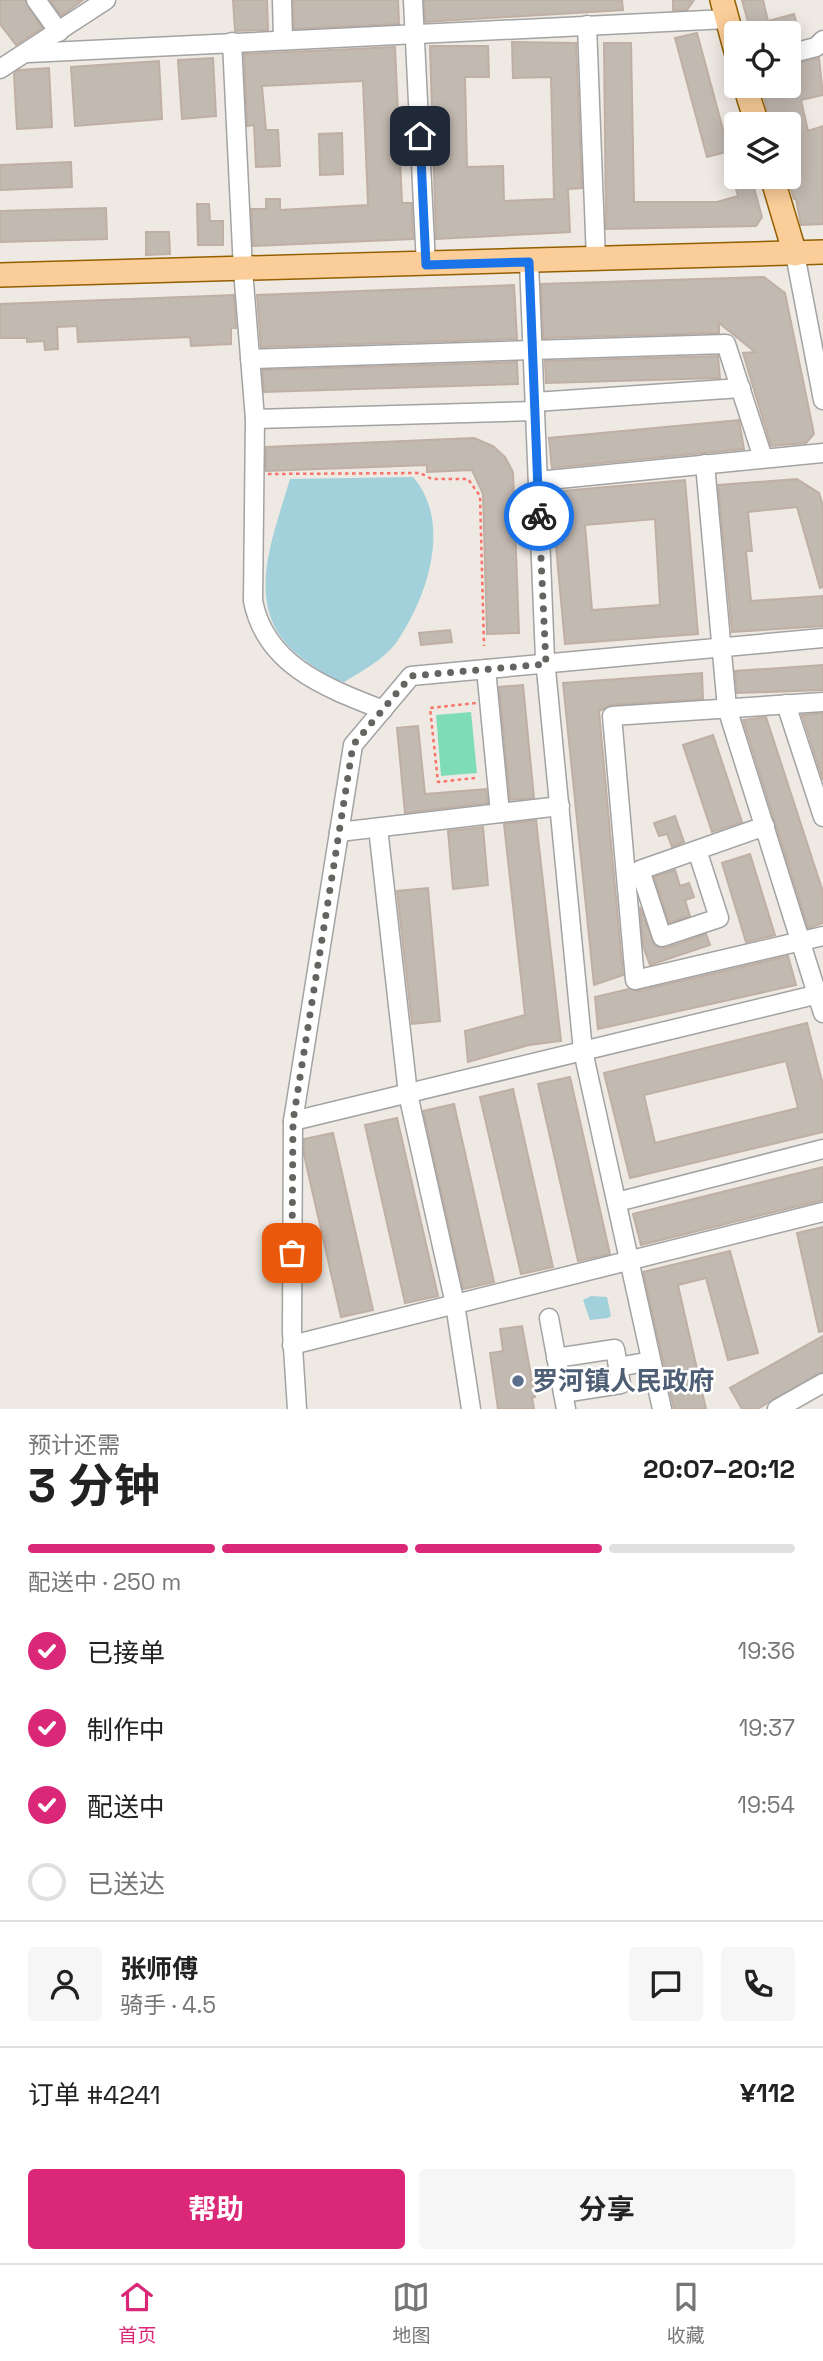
<!DOCTYPE html>
<html lang="zh">
<head>
<meta charset="utf-8">
<style>
	body { margin:0; font-family:"Space Grotesk","Noto Sans SC",sans-serif; background:#f6f6f6; color:#222; height:100vh; display:flex; flex-direction:column; font-size:26px; white-space:nowrap }
	* { box-sizing:border-box; margin:0 }
	p { font-size:23px; color:#767676 }
	.icon { flex:none; width:38px; height:38px; fill:none; stroke:currentColor; stroke-width:2; stroke-linecap:round; stroke-linejoin:round }
	.map { position:relative; height:1409px; overflow:hidden }
	.sheet { display:flex; flex-direction:column; background:#fff; flex:1 }
	.sheet>* { flex:none }
	.fabs { position:absolute; left:724px; top:21px; display:grid; gap:14px }
	.fabs a { display:grid; place-items:center; width:77px; height:77px; border-radius:7px; background:#fff; box-shadow:0 4px 18px #0003; font-size:35px }
	.pin { position:absolute; display:grid; place-items:center; width:60px; height:60px; color:#fff; margin:-30px; border-radius:14px; box-shadow:0 4px 10px #0006 }
	.courier { position:absolute; display:grid; place-items:center; width:70px; height:70px; margin:-35px; border:5px solid #1a73e8; border-radius:50%; background:#fff; color:#222; box-shadow:0 2px 9px #0007 }
	.overview em { font-style:normal; font-weight:700 }
	.overview div { display:flex; flex-direction:column-reverse }
	.overview { display:flex; align-items:center; justify-content:space-between; height:119px; padding:0 28px }
	h1 { font-size:46px; font-weight:700; line-height:52px }
	.bar { display:grid; grid-template-columns:repeat(4,1fr); gap:10px 7px; align-content:center; height:84px; padding:0 28px }
	.bar i { height:9px; border-radius:5px; background:#e0e0e0 }
	.bar .current { background:#db2777 }
	.bar p { grid-column:span 4 }
	.line { display:flex; align-items:center; gap:18px; padding:0 28px; border-top:2px solid #e0e0e0 }
	.line div { flex:1 }
	.round { display:grid; place-items:center; flex:none; width:74px; height:74px; border-radius:7px; background:#f6f6f6 }
	ol { padding:0 28px; list-style:none }
	li { display:flex; align-items:center; gap:21px; height:77px }
	li p { margin-inline-start:auto }
	li .icon { padding:7px; border-radius:50%; background:#db2777; color:#fff; stroke-width:4 }
	li:last-child { color:#767676 }
	li i { width:38px; height:38px; border:4px solid #e0e0e0; border-radius:50% }
	.button { display:flex; gap:14px; margin-top:auto; padding:14px 28px }
	.button a { flex:1; height:80px; border-radius:7px; background:#db2777; color:#fff; font-size:28px; font-weight:700; line-height:80px; text-align:center }
	.button a+a { background:#f6f6f6; color:#222 }
	.tab-bar { display:flex; justify-content:space-around; align-items:center; height:98px; border-top:2px solid #e0e0e0; background:#fff; font-size:19px; color:#767676 }
	.tab-bar a { display:grid; justify-items:center; gap:4px }
	.tab-bar .current { color:#db2777 }
	.map>svg:first-child { display:block }
	.pitch { fill:#7fddb6 }
	.water { fill:#a2d0db }
	.building { fill:#c2b9b1; stroke:#bfafa4; stroke-width:2; fill-rule:evenodd }
	.lines { fill:none; stroke-linecap:round; stroke-linejoin:round }
	.minor-casing { stroke:#a3a3a3; stroke-width:21 }
	.major-casing { stroke:#935f01; stroke-width:26 }
	.path { stroke:#f87368; stroke-width:2.5; stroke-dasharray:3.5 3.5; stroke-linecap:butt }
	.minor { stroke:#fff; stroke-width:18 }
	.major { stroke:#fbce99; stroke-width:23 }
	.done { stroke:#666461; stroke-width:7; stroke-dasharray:0 12.6 }
	.route { stroke:#1a73e8; stroke-width:9 }
	.service-dot { fill:#5c6f8a; stroke:#fff; stroke-width:2.5 }
	.labels { text-anchor:middle; dominant-baseline:central; stroke-width:5; stroke-linejoin:round; paint-order:stroke }
	.service-label { font-size:26px; font-weight:bold; fill:#4e5e75; stroke:#fff; text-anchor:start }
</style>
</head>
<body>
<div class="map">
<svg width="823" height="1409" viewBox="0 0 823 1409">
	<rect width="100%" height="100%" fill="#eee9e2"/>
	<path class="pitch" d="M471 712 477 773 441 776 436 715Z"/>
	<g class="water">
		<path d="M413 477C453 523 427 598 396 643 383 660 362 671 344 682 328 678 316 668 302 658 240 612 272 541 290 479Z"/>
		<path d="M591 1296 607 1297 611 1316 608 1318 590 1320 583 1300Z"/>
	</g>
	<g class="building">
		<path d="M0 0H25L42 28 16 45 0 24Z"/>
		<path d="M50 0H83L61 16Z"/>
		<path d="M233 0H267L268 30 235 31Z"/>
		<path d="M293 0H398L399 24 294 29Z"/>
		<path d="M424 0H622L623 10 425 22Z"/>
		<path d="M673 0H694L687 10H673Z"/>
		<path d="M742 0H763L768 21 794 14 797 25 781 29 783 33H751Z"/>
		<path d="M697 33 724 133 737 130V177H751L762 217 756 226 606 229 604 43H631L634 202H717L738 196 726 152 707 157 675 38Z"/>
		<path d="M512 42 576 43 582 188 568 189 570 232 436 239 430 46H488L489 77H465L467 167 503 166 504 201 554 199 551 77 513 78Z"/>
		<path d="M395 47 402 203H412L413 239 253 246 251 209H266V199H280V210L368 205 363 81 262 86 266 130H278L280 166 256 167 254 125 247 126 244 54Z"/>
		<path d="M213 58 216 116 182 119 178 60Z"/>
		<path d="M819 58 823 95 801 100 808 131 823 126V224L801 225 796 199H794L787 177 789 124H771L761 86H789V81L801 79 798 63Z"/>
		<path d="M159 61 162 119 75 126 71 67Z"/>
		<path d="M49 68 52 127 17 129 14 74 19 70Z"/>
		<path d="M342 133 343 174 320 175 319 134Z"/>
		<path d="M71 162 72 187 0 190V165Z"/>
		<path d="M197 204H209L210 221H223V245H198Z"/>
		<path d="M106 208 107 239 0 242V211Z"/>
		<path d="M146 232H169L170 254 146 255Z"/>
		<path d="M764 277 785 293 814 434 806 443 771 446 743 353 755 352 719 323V333L543 338 541 284Z"/>
		<path d="M514 285 517 339 261 347 257 295Z"/>
		<path d="M234 295 236 328H231V344L191 346 190 337 78 342 77 326 57 327 58 349 45 350 44 341 27 342V338H0V304Z"/>
		<path d="M718 356 720 378 546 383 545 361Z"/>
		<path d="M517 362 518 384 264 392 262 370Z"/>
		<path d="M739 420 744 449 552 468 549 438Z"/>
		<path d="M474 438 493 446 505 457 513 472 519 633 487 634 483 494 472 470 427 472V465L266 471V447Z"/>
		<path d="M797 479 819 493 823 506V587L820 588 797 507 748 512 752 551H746L751 601 823 596V626L732 632 718 485Z"/>
		<path d="M685 480 698 634 565 644 551 492ZM655 519 660 605 592 610 585 525Z"/>
		<path d="M450 630 452 642 421 645 419 633Z"/>
		<path d="M823 665V690L737 693 735 671Z"/>
		<path d="M702 673 703 699 611 705 599 711 623 975 594 985 563 683Z"/>
		<path d="M523 685 534 798 510 800 499 687Z"/>
		<path d="M823 713V780L802 715Z"/>
		<path d="M766 717 823 892V923L808 928 743 720Z"/>
		<path d="M418 726 425 794 486 789 488 803 405 813 397 728Z"/>
		<path d="M713 735 742 822 712 832 683 745Z"/>
		<path d="M675 816 684 842 672 847 667 834 659 836 654 823Z"/>
		<path d="M536 820 561 1041 529 1045 468 1062 465 1031 525 1015 504 824Z"/>
		<path d="M483 827 488 885 453 889 448 831Z"/>
		<path d="M750 854 775 935 746 942 722 863Z"/>
		<path d="M675 870 680 886 689 883 694 897 685 900 690 916 669 923 654 877Z"/>
		<path d="M428 888 440 1021 412 1024 397 891Z"/>
		<path d="M640 907 655 946 666 948 706 934 710 945 650 965 643 946Z"/>
		<path d="M788 956 796 985 598 1029 595 997 629 989 638 991Z"/>
		<path d="M807 1023 823 1085V1132L630 1178 604 1073ZM786 1061 798 1108 655 1143 644 1095Z"/>
		<path d="M570 1077 610 1254 578 1261 538 1084Z"/>
		<path d="M513 1089 553 1267 521 1274 480 1097Z"/>
		<path d="M454 1104 494 1282 463 1289 423 1111Z"/>
		<path d="M397 1118 438 1296 405 1303 365 1125Z"/>
		<path d="M333 1133 373 1310 341 1317 304 1155V1139Z"/>
		<path d="M823 1167V1200L641 1245 633 1214Z"/>
		<path d="M823 1227V1331L819 1332 797 1233Z"/>
		<path d="M730 1251 758 1353 728 1360 706 1278 678 1285 706 1409H674L643 1272Z"/>
		<path d="M522 1326 535 1397H532L534 1409H498L490 1353 503 1351 500 1329Z"/>
		<path d="M823 1336V1372L757 1409H742L730 1388Z"/>
	</g>
	<g class="lines">
		<defs>
			<g id="minor">
				<path d="M36 0 59 32"/>
				<path d="M282 0 283 39"/>
				<path d="M413 0 426 265"/>
				<path d="M587 25 596 260"/>
				<path d="M232 42 243 270 255 419 253 601C266 666 327 688 383 710"/>
				<path d="M28 53 727 19"/>
				<path d="M789 54 816 47 823 40"/>
				<path d="M0 69 106 0"/>
				<path d="M795 254 823 400"/>
				<path d="M529 262 545 659 583 1051 662 1409"/>
				<path d="M250 359 726 344 763 458"/>
				<path d="M535 402 741 388"/>
				<path d="M255 419 535 411"/>
				<path d="M705 464 727 708 823 1013"/>
				<path d="M538 481 823 453"/>
				<path d="M486 669 500 813"/>
				<path d="M823 702 612 716 635 980 823 936"/>
				<path d="M786 704 823 817"/>
				<path d="M378 828 408 1094 455 1304 471 1409"/>
				<path d="M339 832 560 806"/>
				<path d="M697 850 719 918 662 937 640 870 765 826"/>
				<path d="M293 1121 823 993"/>
				<path d="M617 1202 823 1149"/>
				<path d="M549 1318 566 1409"/>
				<path d="M292 1345 823 1212"/>
				<path d="M556 1358 615 1349 621 1384 563 1393"/>
				<path d="M618 1367 651 1361"/>
				<path d="M297 1409 292 1332 293 1121 353 745 411 676 823 638"/>
				<path d="M777 1409 823 1383"/>
			</g>
			<g id="major">
				<path d="M722 0 737 55"/>
				<path d="M745 86 757 124"/>
				<path d="M772 177 795 254"/>
				<path d="M0 275 823 252"/>
			</g>
		</defs>
		<use href="#minor" class="minor-casing"/>
		<use href="#major" class="major-casing"/>
		<g class="path">
			<path d="M268 474 420 473 432 479H468L480 496 484 646"/>
			<path d="M475 778 438 782 430 708 476 703"/>
		</g>
		<use href="#minor" class="minor"/>
		<use href="#major" class="major"/>
	</g>
	<g class="lines">
		<path class="done" d="M292 1253 293 1121 353 745 411 676 546 664 539 516"/>
		<path class="route" d="M420 136 426 265 529 262 539 516"/>
	</g>
	<circle class="service-dot" cx="518" cy="1381" r="7"/>
	<g class="labels">
		<g class="service-label">
			<text x="532" y="1381">罗河镇人民政府</text>
		</g>
	</g>
</svg>
<div class="fabs">
<a><svg class="icon" aria-label="locate" viewBox="0 0 24 24"><circle cx="12" cy="12" r="6"/><path d="M12 2v4M12 18v4M2 12h4M18 12h4"/></svg></a>
<a><svg class="icon" aria-label="layers" viewBox="0 0 24 24"><path d="M12 4l9 5-9 5-9-5zM3 14l9 5 9-5"/></svg></a>
</div>
<div class="pin" style="left:292px;top:1253px;background:#ea580c"><svg class="icon" aria-label="bag" viewBox="0 0 24 24"><path d="M5 8h14l-1 12H6zM9 8a3 3 0 0 1 6 0"/></svg></div>
<div class="pin" style="left:420px;top:136px;background:#1f2937"><svg class="icon" aria-label="home" viewBox="0 0 24 24"><path d="M3 11l9-7 9 7M6 9v11h12V9"/></svg></div>
<div class="courier" style="left:539px;top:516px"><svg class="icon" aria-label="bike" viewBox="0 0 24 24"><circle cx="6" cy="16" r="4"/><circle cx="18" cy="16" r="4"/><path d="M6 16l4-8h5l3 8M10 8l3 8H6M13 5h3"/></svg></div>
</div>
<section class="sheet">
<div class="overview"><div><h1>3 分钟</h1><p>预计还需</p></div><em>20:07–20:12</em></div>
<div class="bar"><i class="current"></i><i class="current"></i><i class="current"></i><i></i><p>配送中 · 250 m</p></div>
<ol>
<li><svg class="icon" aria-label="check" viewBox="0 0 24 24"><path d="M5 12l5 5 9-10"/></svg>已接单<p>19:36</p></li>
<li><svg class="icon" aria-label="check" viewBox="0 0 24 24"><path d="M5 12l5 5 9-10"/></svg>制作中<p>19:37</p></li>
<li><svg class="icon" aria-label="check" viewBox="0 0 24 24"><path d="M5 12l5 5 9-10"/></svg>配送中<p>19:54</p></li>
<li><i></i>已送达</li>
</ol>
<div class="line" style="height:126px"><a class="round"><svg class="icon" aria-label="person" viewBox="0 0 24 24"><circle cx="12" cy="8" r="4"/><path d="M4 21q1-7 8-7t8 7"/></svg></a><div><b>张师傅</b><p>骑手 · 4.5</p></div><a class="round"><svg class="icon" aria-label="chat" viewBox="0 0 24 24"><path d="M4 5h16v11H9l-5 4z"/></svg></a><a class="round"><svg class="icon" aria-label="phone" viewBox="0 0 24 24"><path d="M5 4h4l2 5-3 2q2 4 5 5l2-3 5 2v4C11 20 4 13 5 4z"/></svg></a></div>
<div class="line" style="height:91px"><div>订单 #4241</div><b>¥112</b></div>
<div class="button"><a>帮助</a><a>分享</a></div>
</section>
<nav class="tab-bar">
<a class="current"><svg class="icon" aria-label="home" viewBox="0 0 24 24"><path d="M3 11l9-7 9 7M6 9v11h12V9"/></svg>首页</a>
<a><svg class="icon" aria-label="map" viewBox="0 0 24 24"><path d="M3 6l6-2 6 2 6-2v14l-6 2-6-2-6 2zM9 4v14M15 6v14"/></svg>地图</a>
<a><svg class="icon" aria-label="saved" viewBox="0 0 24 24"><path d="M7 4h10v16l-5-4-5 4z"/></svg>收藏</a>
</nav>
</body>
</html>
